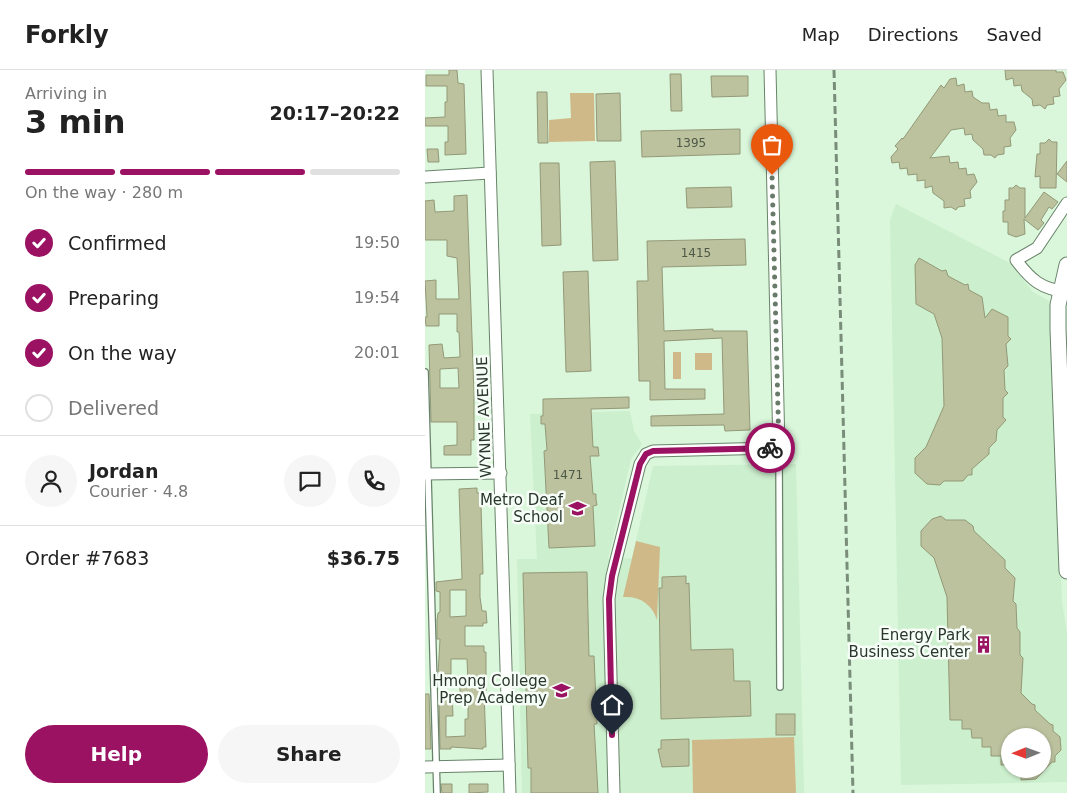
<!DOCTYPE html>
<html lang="en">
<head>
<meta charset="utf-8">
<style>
	body { margin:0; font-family:"DejaVu Sans",sans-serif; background:#f6f6f6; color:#222; height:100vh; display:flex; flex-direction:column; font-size:19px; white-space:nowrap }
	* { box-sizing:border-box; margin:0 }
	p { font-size:16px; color:#767676 }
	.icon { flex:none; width:28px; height:28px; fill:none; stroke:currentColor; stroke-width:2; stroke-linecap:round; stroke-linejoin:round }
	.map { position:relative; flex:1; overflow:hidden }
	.drawer { display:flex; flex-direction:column; background:#fff; width:425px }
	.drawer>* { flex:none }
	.needle { width:32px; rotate:269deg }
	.tools { position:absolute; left:576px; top:658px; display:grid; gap:10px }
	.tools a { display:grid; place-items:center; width:50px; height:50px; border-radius:50%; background:#fff; box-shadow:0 1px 4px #0004; font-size:25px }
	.pin { position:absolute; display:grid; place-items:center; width:42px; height:42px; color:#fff; margin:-51px -21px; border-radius:50% 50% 50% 0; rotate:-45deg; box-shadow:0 0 5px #0007 }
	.pin .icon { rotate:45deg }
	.courier { position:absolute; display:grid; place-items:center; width:50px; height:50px; margin:-25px; border:4px solid #9b1263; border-radius:50%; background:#fff; color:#222; box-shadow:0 1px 6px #0007 }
	.summary em { font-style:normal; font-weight:600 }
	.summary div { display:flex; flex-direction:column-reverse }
	.summary { display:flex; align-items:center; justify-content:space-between; height:85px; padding:0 25px }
	h1 { font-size:32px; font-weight:600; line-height:38px }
	.bar { display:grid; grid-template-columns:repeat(4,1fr); gap:8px 5px; align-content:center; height:60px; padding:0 25px }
	.bar i { height:6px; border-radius:4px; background:#e0e0e0 }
	.bar .current { background:#9b1263 }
	.bar p { grid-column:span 4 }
	.line { display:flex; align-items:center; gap:12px; padding:0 25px; border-top:1px solid #e0e0e0 }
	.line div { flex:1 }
	.round { display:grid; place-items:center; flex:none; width:52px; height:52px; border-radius:26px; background:#f6f6f6 }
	ol { padding:0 25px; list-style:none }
	li { display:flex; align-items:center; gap:15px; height:55px }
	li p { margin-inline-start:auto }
	li .icon { padding:5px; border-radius:50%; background:#9b1263; color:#fff; stroke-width:4 }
	li:last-child { color:#767676 }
	li i { width:28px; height:28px; border:2px solid #e0e0e0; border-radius:50% }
	.cta { display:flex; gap:10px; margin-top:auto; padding:10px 25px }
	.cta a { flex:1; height:58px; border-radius:30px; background:#9b1263; color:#fff; font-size:20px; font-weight:600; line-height:58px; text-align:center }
	.cta a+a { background:#f6f6f6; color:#222 }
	header { display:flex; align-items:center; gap:30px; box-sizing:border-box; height:70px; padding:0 25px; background:#fff; border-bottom:1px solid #e0e0e0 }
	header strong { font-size:24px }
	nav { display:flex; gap:28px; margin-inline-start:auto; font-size:18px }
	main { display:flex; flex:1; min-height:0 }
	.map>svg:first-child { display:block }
	.built { fill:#ccefcd; fill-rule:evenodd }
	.green { fill:#d0b989 }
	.building { fill:#bcc19e; stroke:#939977; fill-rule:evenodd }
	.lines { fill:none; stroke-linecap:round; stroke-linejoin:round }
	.service-casing { stroke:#69836a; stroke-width:8 }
	.minor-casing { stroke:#69836a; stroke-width:13 }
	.tertiary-casing { stroke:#69836a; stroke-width:17 }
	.service { stroke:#fff; stroke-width:5.5 }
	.minor { stroke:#fff; stroke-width:11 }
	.tertiary { stroke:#fff; stroke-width:15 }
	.rail { stroke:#798d7a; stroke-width:3; stroke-dasharray:8 4; stroke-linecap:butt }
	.done { stroke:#687a69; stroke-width:5; stroke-dasharray:0 9 }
	.route { stroke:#9b1263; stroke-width:6 }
	.labels { text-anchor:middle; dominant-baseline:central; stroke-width:5; stroke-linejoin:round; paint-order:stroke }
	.number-label { font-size:12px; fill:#4e5948 }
	.street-label { font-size:15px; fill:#2a362b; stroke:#f7fdf7 }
	.poi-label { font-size:15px; fill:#2a362b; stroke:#f7fdf7; text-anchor:end }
</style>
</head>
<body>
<header>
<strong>Forkly</strong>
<nav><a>Map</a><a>Directions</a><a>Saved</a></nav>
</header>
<main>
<section class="drawer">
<div class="summary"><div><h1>3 min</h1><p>Arriving in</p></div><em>20:17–20:22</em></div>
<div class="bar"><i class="current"></i><i class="current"></i><i class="current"></i><i></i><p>On the way · 280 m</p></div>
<ol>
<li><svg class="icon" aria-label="check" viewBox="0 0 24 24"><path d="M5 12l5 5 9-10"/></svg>Confirmed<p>19:50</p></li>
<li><svg class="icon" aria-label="check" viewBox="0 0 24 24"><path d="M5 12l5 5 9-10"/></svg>Preparing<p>19:54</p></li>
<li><svg class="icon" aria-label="check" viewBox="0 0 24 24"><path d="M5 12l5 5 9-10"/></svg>On the way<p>20:01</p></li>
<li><i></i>Delivered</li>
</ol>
<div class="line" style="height:90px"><a class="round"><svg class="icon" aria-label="person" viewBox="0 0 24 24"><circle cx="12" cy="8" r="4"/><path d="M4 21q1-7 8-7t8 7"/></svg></a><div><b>Jordan</b><p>Courier · 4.8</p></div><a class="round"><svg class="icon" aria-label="chat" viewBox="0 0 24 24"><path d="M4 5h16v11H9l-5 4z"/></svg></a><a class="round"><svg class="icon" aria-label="phone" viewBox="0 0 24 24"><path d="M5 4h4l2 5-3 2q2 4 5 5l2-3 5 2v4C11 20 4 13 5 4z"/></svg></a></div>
<div class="line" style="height:65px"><div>Order #7683</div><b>$36.75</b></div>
<div class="cta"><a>Help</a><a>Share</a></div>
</section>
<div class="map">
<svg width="642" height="723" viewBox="0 0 642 723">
	<rect width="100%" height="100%" fill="#daf7db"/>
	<g class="built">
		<path d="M471 134 585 193 608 222 628 233 637 532 642 563V712L476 715 465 150ZM585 666H618V699H585Z"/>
		<path d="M205 341 209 361 217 374 206 389 183 489 207 488 228 396 371 394 379 723H97L92 489H112L105 344Z"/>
	</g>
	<g class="green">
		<path d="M145 23H169L170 71 124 72V50L146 48Z"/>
		<rect x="248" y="282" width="8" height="27"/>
		<rect x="270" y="283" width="17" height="17"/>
		<path d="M211 471 235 477 232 550C227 534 215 526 198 527Z"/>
		<path d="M369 667 371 723H268L267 670Z"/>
	</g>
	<g class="building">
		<path d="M24 0H32L33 13 39 14 41 84 20 85V72H23V56H0V48L20 47V32H22V16H1V5H24Z"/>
		<path d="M580 0H631V2H638L641 10 634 19 635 26 628 27 629 34 622 35 620 39 615 35 608 36 607 29 597 21 596 15 589 16 588 8 581 10Z"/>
		<path d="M245 4H256L257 41H246Z"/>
		<path d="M286 6H323V26L287 27Z"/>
		<path d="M531 8 532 16 539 14 540 22 547 21 548 27 557 33H564L565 40 572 39 573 46 581 45V52H589L591 60 585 68 586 76 579 77V84L572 85 570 88 566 85H559L558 79 548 70 547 64 540 65 539 58 526 60 505 88 524 86 525 93 533 92 534 99 541 98 542 105 549 104 552 112 545 121 546 128 539 129 540 136 533 137 531 140 526 137 519 138V131L508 123 507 116 500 118V110L492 111V104L483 105 482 98 475 99 474 92 467 93 466 87 473 79 470 76 477 68 478 69 516 15 519 18 525 9Z"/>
		<path d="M112 22H122L123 73H113Z"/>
		<path d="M195 23 196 71H172L171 24Z"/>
		<path d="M315 59V84L217 87 216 61Z"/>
		<path d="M624 69 627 72H632L631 118H615V106L610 107 612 84H615V73H620Z"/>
		<path d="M2 79H13L14 92H3Z"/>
		<path d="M190 91 193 190 168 191 165 92Z"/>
		<path d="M642 91V112L632 104Z"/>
		<path d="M115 93H134L136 175 117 176Z"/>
		<path d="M591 115 595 118H600V148L619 122 633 132 627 139 624 137 616 150 619 153 613 160 599 149 600 164 591 167 583 164V152H578V141H580V130H584V118H588Z"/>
		<path d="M306 117 307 137 262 138 261 118Z"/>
		<path d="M42 125 49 324V370H46V385H19V376L32 375V352H6L4 275 17 274 19 288 35 287 34 262H32V244H14V256H1L0 247H2L0 211 11 210V229H34L33 208 32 188 22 186V170H0V131L9 130 10 142 29 141V126ZM33 298 34 318H15V299Z"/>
		<path d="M320 169 321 195 237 197 239 261 288 259V261H322L325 360 300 361 299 355 226 356V346L299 344 297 268 239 271 240 319H280V329L225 330V311H214L212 211H223L222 171Z"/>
		<path d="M494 188 517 201 521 200 523 206 540 215 543 214 544 220 557 227 560 248 567 239 583 247V266L586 269 581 274 583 296 579 300 580 320 583 323 578 328V347L581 350 572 360 571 371 564 378V384L547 399V405H543L538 411H519L515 415 502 414 490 403V388L501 377 519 336 517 268 509 244 491 234 490 195Z"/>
		<path d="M163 201 166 301 141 302 138 202Z"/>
		<path d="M204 327V338L166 339 168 377H173L174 386H165L168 424H171V429L172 435 168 436 170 476 124 478 119 381 122 380 120 354H116V346H118V329Z"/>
		<path d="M52 418V423H55L56 435 58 504H55V527L57 541H61L62 553H58V556H40V576H59V582H61V621H59L61 677H58V679L26 677V679H15L14 623H27L28 646H21V667L40 666V649H43V630H35V613H43L42 589H26V604H13L15 569H12V550L13 543 15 542V522L11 521V512L37 509 34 419ZM25 520H41V546L25 547Z"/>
		<path d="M516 446 521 450H540L548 456 549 461 580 490V498L590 508 588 531 591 534 592 558 595 562V585L598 588 596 623 607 634 610 635V640L625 654 628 655V661L635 667 636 680 630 686V692H627L611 709 596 710V699H618V666H585V695H576V686H566V677H557V668H547L546 659H537V650H525L522 527 509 488 496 476V461L507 449Z"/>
		<path d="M162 502 164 586H169L172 654H169L173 723H106V698H103L98 503Z"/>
		<path d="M261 506V514L264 513 266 580 308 579 309 611H325L326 646 236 649 234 518H237V507Z"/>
		<path d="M0 624H4L6 679H0Z"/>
		<rect x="351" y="644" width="19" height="21"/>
		<path d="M264 669V696L237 697 233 679H236V670Z"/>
		<path d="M16 714H27V723H17Z"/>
		<path d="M44 714H63V722L44 723Z"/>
	</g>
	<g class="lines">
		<defs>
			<g id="service">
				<path d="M0 302 12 723"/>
				<path d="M354 378 355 617"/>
			</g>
			<g id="minor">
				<path d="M62 0 85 723"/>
				<path d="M0 107 65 103"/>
				<path d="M642 133 612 178 591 190C606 210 616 219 642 222"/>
				<path d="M0 404 76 403"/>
				<path d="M0 697 84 695"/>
				<path d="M189 723 184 529 187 506 215 394 221 384 228 381 354 378 345 0"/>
			</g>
			<path id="tertiary" d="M642 195 633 235V259L642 501"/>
		</defs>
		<use href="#service" class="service-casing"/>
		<use href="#minor" class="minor-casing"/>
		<use href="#tertiary" class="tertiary-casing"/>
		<use href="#service" class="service"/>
		<use href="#minor" class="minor"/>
		<use href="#tertiary" class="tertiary"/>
		<path class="rail" d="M409 0 428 723"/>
	</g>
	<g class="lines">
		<path class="done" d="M345 378H354L347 105"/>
		<path class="route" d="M187 665 184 529 187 506 215 394 221 384 228 381 345 378"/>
	</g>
	<defs>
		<symbol id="school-bare" viewBox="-9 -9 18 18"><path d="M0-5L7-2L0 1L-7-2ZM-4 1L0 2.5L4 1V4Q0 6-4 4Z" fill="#9b1263" stroke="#f7fdf7" stroke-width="2.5" paint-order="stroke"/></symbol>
		<symbol id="building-bare" viewBox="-9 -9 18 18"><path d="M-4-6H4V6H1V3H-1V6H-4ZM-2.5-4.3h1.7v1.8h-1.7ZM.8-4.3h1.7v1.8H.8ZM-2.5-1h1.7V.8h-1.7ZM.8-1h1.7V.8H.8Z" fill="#9b1263" stroke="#f7fdf7" stroke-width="2.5" paint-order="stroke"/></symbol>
	</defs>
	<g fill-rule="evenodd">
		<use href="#school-bare" x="140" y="426" width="25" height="25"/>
		<use href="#building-bare" x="546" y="562" width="25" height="25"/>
		<use href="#school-bare" x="124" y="608" width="25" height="25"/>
	</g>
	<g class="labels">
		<g class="number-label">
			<text x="266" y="73">1395</text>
			<text x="271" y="183">1415</text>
			<text x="143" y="405">1471</text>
		</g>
		<g class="street-label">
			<text transform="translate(59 347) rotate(-92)">WYNNE AVENUE</text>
		</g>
		<g class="poi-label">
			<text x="138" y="430">Metro Deaf<tspan x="138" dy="17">School</tspan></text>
			<text x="545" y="565">Energy Park<tspan x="545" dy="17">Business Center</tspan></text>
			<text x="122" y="611">Hmong College<tspan x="122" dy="17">Prep Academy</tspan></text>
		</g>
	</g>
</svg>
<div class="tools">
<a><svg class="needle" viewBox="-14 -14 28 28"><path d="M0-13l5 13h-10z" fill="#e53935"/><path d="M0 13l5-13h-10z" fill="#767676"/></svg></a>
</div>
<div class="pin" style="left:347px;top:105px;background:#ea580c"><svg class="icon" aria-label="bag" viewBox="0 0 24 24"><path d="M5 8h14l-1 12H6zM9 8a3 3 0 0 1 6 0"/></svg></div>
<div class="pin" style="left:187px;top:665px;background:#1f2937"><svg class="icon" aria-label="home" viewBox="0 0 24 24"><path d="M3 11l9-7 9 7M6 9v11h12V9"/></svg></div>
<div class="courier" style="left:345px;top:378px"><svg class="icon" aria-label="bike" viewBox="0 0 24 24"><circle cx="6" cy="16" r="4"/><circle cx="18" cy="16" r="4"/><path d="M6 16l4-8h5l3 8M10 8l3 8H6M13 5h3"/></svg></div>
</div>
</main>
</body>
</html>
